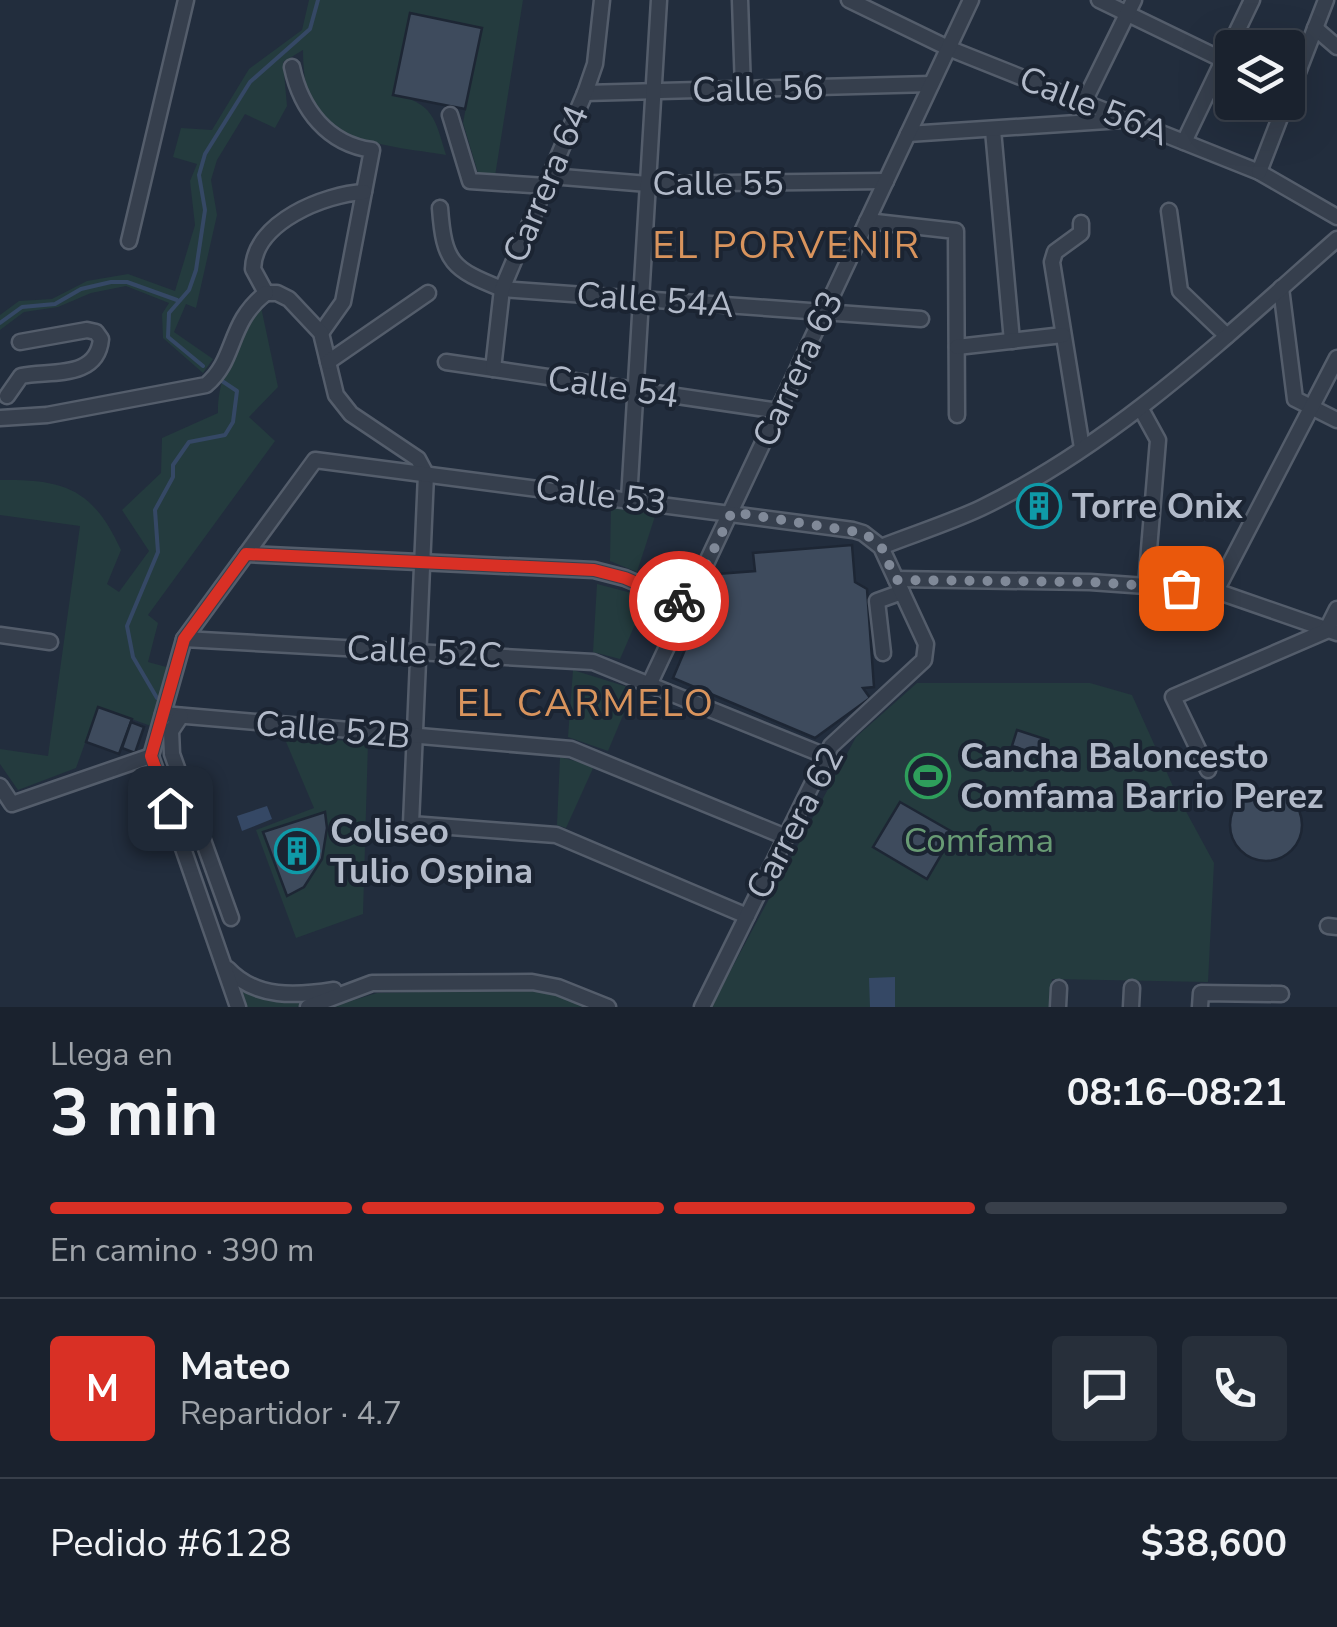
<!DOCTYPE html>
<html lang="es">
<head>
<meta charset="utf-8">
<style>
	body { margin:0; font-family:"Nunito Sans",sans-serif; background:#272f3a; color:#f1f3f6; height:100vh; display:flex; flex-direction:column; font-size:38px; white-space:nowrap }
	* { box-sizing:border-box; margin:0 }
	p { font-size:32px; color:#9fa4aa }
	.icon { flex:none; width:55px; height:55px; fill:none; stroke:currentColor; stroke-width:2; stroke-linecap:round; stroke-linejoin:round }
	.map { position:relative; height:1007px; overflow:hidden }
	.details { display:flex; flex-direction:column; background:#1a222e; flex:1 }
	.details>* { flex:none }
	.fabs { position:absolute; left:1215px; top:30px; display:grid; gap:20px }
	.fabs a { display:grid; place-items:center; width:90px; height:90px; border-radius:10px; background:#1a222e; box-shadow:0 10px 40px #0002,0 0 0 2px #383f4a; font-size:50px }
	.pin { position:absolute; display:grid; place-items:center; width:85px; height:85px; color:#fff; margin:-42px; border-radius:20px; box-shadow:0 5px 15px #0006 }
	.courier { position:absolute; display:grid; place-items:center; width:100px; height:100px; margin:-50px; border:8px solid #d93025; border-radius:50%; background:#fff; color:#222; box-shadow:0 2px 12px #0007 }
	.summary em { font-style:normal; font-weight:700 }
	.summary div { display:flex; flex-direction:column-reverse }
	.summary { display:flex; align-items:center; justify-content:space-between; height:170px; padding:0 50px }
	h1 { font-size:65px; font-weight:700; line-height:75px }
	.bar { display:grid; grid-template-columns:repeat(4,1fr); gap:15px 10px; align-content:center; height:120px; padding:0 50px }
	.bar i { height:12px; border-radius:8px; background:#383f4a }
	.bar .on { background:#d93025 }
	.bar p { grid-column:span 4 }
	.line { display:flex; align-items:center; gap:25px; padding:0 50px; border-top:2px solid #383f4a }
	.line div { flex:1 }
	.round { display:grid; place-items:center; flex:none; width:105px; height:105px; border-radius:10px; background:#272f3a }
	.map>svg:first-child { display:block }
	.green { fill:#243b3e }
	.water { fill:#354865 }
	.lines { fill:none; stroke-linecap:round; stroke-linejoin:round }
	.stream { stroke:#354865; stroke-width:4 }
	.building { fill:#3e4b5d; stroke:#1d2634; stroke-width:2.5 }
	.minor-casing { stroke:#545d6b; stroke-width:19 }
	.minor { stroke:#363f4d; stroke-width:14 }
	.done { stroke:#808998; stroke-width:10; stroke-dasharray:0 18 }
	.route { stroke:#d93025; stroke-width:12 }
	.labels { text-anchor:middle; dominant-baseline:central; stroke-width:8; stroke-linejoin:round; paint-order:stroke }
	.street-label { font-size:35px; fill:#b2bac9; stroke:#1b2432 }
	.poi-label { font-size:35px; font-weight:bold; fill:#b2bac9; stroke:#1b2432; text-anchor:start }
	.park-label { font-size:35px; fill:#689b74; stroke:#1b2432 }
	.neighbourhood-label { font-size:38px; letter-spacing:2.5px; fill:#d9945d; stroke:#1b2432 }
</style>
</head>
<body>
<div class="map">
<svg width="1337" height="1007" viewBox="0 0 1337 1007">
	<rect width="100%" height="100%" fill="#222d3d"/>
	<g class="green">
		<path d="M309 0H523L495 176 478 173 463 123 481 27 410 13 393 94C433 103 435 118 446 155 407 148 331 144 312 104 305 89 303 67 303 50L283 62 287 106 275 128 245 114 217 160 211 180 217 215 196 308 186 304 174 332 213 359 203 373 163 338 162 314 169 303 126 286 91 293 58 307 24 312 0 330V315L19 301 52 299 87 281 128 274 175 291 195 225 190 181 197 164 173 157 181 128 212 130 249 69 302 30Z"/>
		<path d="M261 307 278 387 249 417 275 441 148 615 158 623 148 662 170 668 151 726 98 707 76 768 18 790 0 764V749L48 756 80 526 0 515V480C65 479 93 489 121 550L107 584 119 592 149 551 122 510 161 473 162 438 218 413C217 377 239 335 261 307Z"/>
		<path d="M611 505 657 510 637 572 610 561Z"/>
		<path d="M597 584 647 597 620 659 593 652Z"/>
		<path d="M573 670 634 689 608 751 568 737Z"/>
		<path d="M917 683H1090L1132 695 1176 793 1214 863 1208 982 1052 979 1050 1007H711L856 737Z"/>
		<path d="M284 737 368 742 363 914 296 938 256 830 314 808Z"/>
		<path d="M560 757 594 766 566 828 557 825Z"/>
		<path d="M242 989 288 1001 319 996 297 1007H247Z"/>
		<path d="M542 989 585 1007H331L377 993Z"/>
	</g>
	<g class="water">
		<path d="M267 806 272 819 242 831 237 816Z"/>
		<path d="M895 977V1007H870L869 978Z"/>
	</g>
	<g class="lines">
		<g class="stream">
			<path d="M0 323 22 307 55 304 81 289 111 282H127L177 300"/>
			<path d="M203 366 168 337 169 313 189 290 196 270 205 210 199 175 205 154 250 82 310 29 318 0"/>
			<path d="M157 698 133 657 127 626 158 552 155 510 173 477V465L189 442 225 435 233 422 237 391 222 381"/>
		</g>
	</g>
	<g class="building">
		<path d="M410 13 482 28 465 109 393 95Z"/>
		<path d="M1043 496 1058 513 1030 510 1021 503Z"/>
		<path d="M852 545 855 582 867 589 874 687 863 688 870 698 815 738 673 678 717 574 755 571 753 553Z"/>
		<path d="M98 707 132 719 119 754 86 742Z"/>
		<path d="M131 722 144 727 135 753 122 748Z"/>
		<path d="M1017 730 1048 740 1043 756 1012 746Z"/>
		<circle cx="1266" cy="825" r="36"/>
		<path d="M900 802 954 833 927 879 873 847Z"/>
		<path d="M325 812 327 828 322 859 304 887 287 896 263 832Z"/>
	</g>
	<g class="lines">
		<defs>
			<g id="minor">
				<path d="M740 0 743 89"/>
				<path d="M849 0 948 48 1259 172 1337 217"/>
				<path d="M1099 0 1223 60"/>
				<path d="M1315 28 1337 47"/>
				<path d="M292 67C301 110 328 144 372 150L343 302 321 333"/>
				<path d="M585 93 931 84"/>
				<path d="M1288 98 1326 0"/>
				<path d="M1084 102 1134 0"/>
				<path d="M450 115 470 181 546 186"/>
				<path d="M993 130 1012 341"/>
				<path d="M908 134 1122 120"/>
				<path d="M1184 142 1252 0"/>
				<path d="M1259 172 1286 102"/>
				<path d="M550 176 648 184 886 181"/>
				<path d="M440 208C444 263 452 269 502 289L921 319"/>
				<path d="M1169 211 1180 291 1227 336"/>
				<path d="M867 221 956 231 957 415"/>
				<path d="M1081 223V233L1055 252 1052 262 1082 448"/>
				<path d="M129 241 186 0"/>
				<path d="M1281 288 1295 399 1337 420"/>
				<path d="M266 293H277L289 299 321 333 336 395 351 414 418 459 426 474 411 824 556 835 747 916"/>
				<path d="M266 293 253 269C254 222 325 194 364 192"/>
				<path d="M957 347 1063 335"/>
				<path d="M328 362 428 293"/>
				<path d="M446 362 779 411"/>
				<path d="M493 369 502 289 585 93 595 64 602 0"/>
				<path d="M7 396 21 376C50 370 97 380 101 339L96 332 87 330 20 342"/>
				<path d="M1141 409 1158 440 1146 586"/>
				<path d="M0 418 47 415 206 385C237 359 227 323 266 293"/>
				<path d="M629 499 659 0"/>
				<path d="M881 547C914 534 949 523 981 508 1117 442 1225 337 1337 239"/>
				<path d="M246 554 594 570 625 578 687 605"/>
				<path d="M896 579 1090 582 1216 591 1337 633"/>
				<path d="M1216 591 1337 358"/>
				<path d="M0 635 50 642"/>
				<path d="M184 639 593 662 826 756"/>
				<path d="M883 653 877 601 902 592"/>
				<path d="M650 683 971 0"/>
				<path d="M163 714 571 749 786 837"/>
				<path d="M181 716 171 731 172 754 231 918"/>
				<path d="M1208 770 1173 697 1326 631 1337 609"/>
				<path d="M0 786 12 804 151 756"/>
				<path d="M1328 926 1337 927"/>
				<path d="M228 969C256 999 297 996 334 990"/>
				<path d="M238 1007 151 756 184 639 315 460 853 530 863 533 881 547 926 644 924 660 831 746 702 1007"/>
				<path d="M308 1007 372 983 532 982 558 987 608 1007"/>
				<path d="M1058 1007 1059 988"/>
				<path d="M1131 1007 1132 988"/>
				<path d="M1200 1007 1201 993 1281 994"/>
			</g>
		</defs>
		<use href="#minor" class="minor-casing"/>
		<use href="#minor" class="minor"/>
	</g>
	<g class="lines">
		<path class="done" d="M679 601 687 605 732 512 864 533 881 546 896 580 1090 582 1181 588"/>
		<path class="route" d="M170 808 151 756 184 639 246 554 594 570 625 578 679 601"/>
	</g>
	<defs>
		<symbol id="building-ring" viewBox="-11 -11 22 22"><circle r="9.5" fill="#1b2432" stroke="#0f9aa8" stroke-width="1.5"/><path d="M-4-6H4V6H1V3H-1V6H-4ZM-2.5-4.3h1.7v1.8h-1.7ZM.8-4.3h1.7v1.8H.8ZM-2.5-1h1.7V.8h-1.7ZM.8-1h1.7V.8H.8Z" fill="#0f9aa8"/></symbol>
		<symbol id="stadium-ring" viewBox="-11 -11 22 22"><circle r="9.5" fill="#1b2432" stroke="#2e9e5b" stroke-width="1.5"/><path d="M0-5a6.5 5 0 1 0 0 10a6.5 5 0 1 0 0-10ZM-3.5-1.8h7v3.6h-7Z" fill="#2e9e5b"/></symbol>
	</defs>
	<g fill-rule="evenodd">
		<use href="#building-ring" x="1014" y="481" width="50" height="50"/>
		<use href="#stadium-ring" x="903" y="751" width="50" height="50"/>
		<use href="#building-ring" x="272" y="826" width="50" height="50"/>
	</g>
	<g class="labels">
		<g class="street-label">
			<text transform="translate(758 89) rotate(-1)">Calle 56</text>
			<text transform="translate(1094 106) rotate(22)">Calle 56A</text>
			<text x="718" y="183">Calle 55</text>
			<text transform="translate(546 184) rotate(-67)">Carrera 64</text>
			<text transform="translate(655 300) rotate(4)">Calle 54A</text>
			<text transform="translate(798 369) rotate(-65)">Carrera 63</text>
			<text transform="translate(613 387) rotate(8)">Calle 54</text>
			<text transform="translate(601 495) rotate(7)">Calle 53</text>
			<text transform="translate(424 652) rotate(3)">Calle 52C</text>
			<text transform="translate(333 730) rotate(5)">Calle 52B</text>
			<text transform="translate(795 823) rotate(-62)">Carrera 62</text>
		</g>
		<g class="poi-label">
			<text x="1072" y="506">Torre Onix</text>
			<text x="960" y="756">Cancha Baloncesto<tspan x="960" dy="40">Comfama Barrio Perez</tspan></text>
			<text x="330" y="831">Coliseo<tspan x="330" dy="40">Tulio Ospina</tspan></text>
		</g>
		<g class="park-label">
			<text x="979" y="840">Comfama</text>
		</g>
		<g class="neighbourhood-label">
			<text x="787" y="245">EL PORVENIR</text>
			<text x="586" y="703">EL CARMELO</text>
		</g>
	</g>
</svg>
<div class="fabs">
<a><svg class="icon" aria-label="layers" viewBox="0 0 24 24"><path d="M12 4l9 5-9 5-9-5zM3 14l9 5 9-5"/></svg></a>
</div>
<div class="pin" style="left:1181px;top:588px;background:#ea580c"><svg class="icon" aria-label="bag" viewBox="0 0 24 24"><path d="M5 8h14l-1 12H6zM9 8a3 3 0 0 1 6 0"/></svg></div>
<div class="pin" style="left:170px;top:808px;background:#1f2937"><svg class="icon" aria-label="home" viewBox="0 0 24 24"><path d="M3 11l9-7 9 7M6 9v11h12V9"/></svg></div>
<div class="courier" style="left:679px;top:601px"><svg class="icon" aria-label="bike" viewBox="0 0 24 24"><circle cx="6" cy="16" r="4"/><circle cx="18" cy="16" r="4"/><path d="M6 16l4-8h5l3 8M10 8l3 8H6M13 5h3"/></svg></div>
</div>
<section class="details">
<div class="summary"><div><h1>3 min</h1><p>Llega en</p></div><em>08:16–08:21</em></div>
<div class="bar"><i class="on"></i><i class="on"></i><i class="on"></i><i></i><p>En camino · 390 m</p></div>
<div class="line" style="height:180px"><b class="round" style="background:#d93025;color:#fff">M</b><div><b>Mateo</b><p>Repartidor · 4.7</p></div><a class="round"><svg class="icon" aria-label="chat" viewBox="0 0 24 24"><path d="M4 5h16v11H9l-5 4z"/></svg></a><a class="round"><svg class="icon" aria-label="phone" viewBox="0 0 24 24"><path d="M5 4h4l2 5-3 2q2 4 5 5l2-3 5 2v4C11 20 4 13 5 4z"/></svg></a></div>
<div class="line" style="height:130px"><div>Pedido #6128</div><b>$38,600</b></div>
</section>
</body>
</html>
